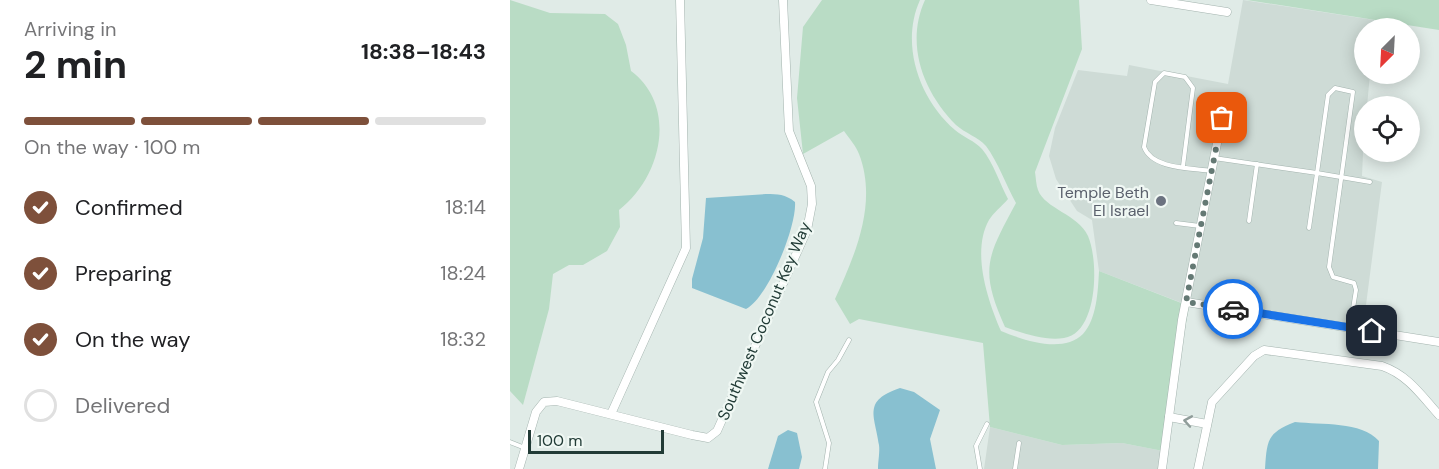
<!DOCTYPE html>
<html lang="en">
<head>
<meta charset="utf-8">
<style>
	body { margin:0; font-family:"DM Sans",sans-serif; background:#f2f2f2; color:#202124; height:100vh; display:flex; flex-direction:column; font-size:22px; white-space:nowrap }
	* { box-sizing:border-box; margin:0 }
	p { font-size:20px; color:#757577 }
	.icon { flex:none; width:33px; height:33px; fill:none; stroke:currentColor; stroke-width:2; stroke-linecap:round; stroke-linejoin:round }
	.map { position:relative; flex:1; overflow:hidden }
	.panel { display:flex; flex-direction:column; background:#fff; width:510px }
	.panel>* { flex:none }
	.needle { width:39px; rotate:204deg }
	.controls { position:absolute; left:844px; top:18px; display:grid; gap:12px }
	.controls a { display:grid; place-items:center; width:66px; height:66px; border-radius:50%; background:#fff; box-shadow:0 3px 15px #0003; font-size:30px }
	.scale { position:absolute; left:18px; bottom:15px; width:136px; box-sizing:border-box; padding-left:6px; border:3px solid #213b36; border-top:0; font-size:16px; line-height:21px; white-space:nowrap; color:#213b36; -webkit-text-stroke:4px #f0f8f4; paint-order:stroke }
	.pin { position:absolute; display:grid; place-items:center; width:51px; height:51px; color:#fff; margin:-26px; border-radius:12px; box-shadow:0 3px 9px #0006 }
	.courier { position:absolute; display:grid; place-items:center; width:60px; height:60px; margin:-30px; border:4px solid #1a73e8; border-radius:50%; background:#fff; color:#222; box-shadow:0 2px 8px #0007 }
	.overview em { font-style:normal; font-weight:700 }
	.overview div { display:flex; flex-direction:column-reverse }
	.overview { display:flex; align-items:center; justify-content:space-between; height:102px; padding:0 24px }
	h1 { font-size:39px; font-weight:700; line-height:45px }
	.bar { display:grid; grid-template-columns:repeat(4,1fr); gap:9px 6px; align-content:center; height:72px; padding:0 24px }
	.bar i { height:8px; border-radius:4px; background:#e0e0e0 }
	.bar .selected { background:#7e503b }
	.bar p { grid-column:span 4 }
	ol { padding:0 24px; list-style:none }
	li { display:flex; align-items:center; gap:18px; height:66px }
	li p { margin-inline-start:auto }
	li .icon { padding:6px; border-radius:50%; background:#7e503b; color:#fff; stroke-width:4 }
	li:last-child { color:#757577 }
	li i { width:33px; height:33px; border:3px solid #e0e0e0; border-radius:50% }
	main { display:flex; flex:1; min-height:0 }
	.map>svg:first-child { display:block }
	.built { fill:#cedbd6 }
	.green { fill:#b9dcc5 }
	.water { fill:#88c0d0 }
	.lines { fill:none; stroke-linecap:round; stroke-linejoin:round }
	.lane-casing { stroke:#a3b3ae; stroke-width:5 }
	.street-casing { stroke:#a3b3ae; stroke-width:9 }
	.lane { stroke:#fff; stroke-width:4 }
	.street { stroke:#fff; stroke-width:8 }
	.oneway { stroke:#909d9a }
	.done { stroke:#647974; stroke-width:6; stroke-dasharray:0 10.8 }
	.route { stroke:#1a73e8; stroke-width:8 }
	.worship-dot { fill:#6b7280; stroke:#f0f8f4; stroke-width:2 }
	.labels { text-anchor:middle; dominant-baseline:central; stroke-width:4.5; stroke-linejoin:round; paint-order:stroke }
	.worship-label { font-size:16px; fill:#5b616d; stroke:#f0f8f4; text-anchor:end }
	.street-label { font-size:16px; fill:#213b36; stroke:#f0f8f4 }
</style>
</head>
<body>
<main>
<section class="panel">
<div class="overview"><div><h1>2 min</h1><p>Arriving in</p></div><em>18:38–18:43</em></div>
<div class="bar"><i class="selected"></i><i class="selected"></i><i class="selected"></i><i></i><p>On the way · 100 m</p></div>
<ol>
<li><svg class="icon" aria-label="check" viewBox="0 0 24 24"><path d="M5 12l5 5 9-10"/></svg>Confirmed<p>18:14</p></li>
<li><svg class="icon" aria-label="check" viewBox="0 0 24 24"><path d="M5 12l5 5 9-10"/></svg>Preparing<p>18:24</p></li>
<li><svg class="icon" aria-label="check" viewBox="0 0 24 24"><path d="M5 12l5 5 9-10"/></svg>On the way<p>18:32</p></li>
<li><i></i>Delivered</li>
</ol>
</section>
<div class="map">
<svg width="929" height="469" viewBox="0 0 929 469">
	<rect width="100%" height="100%" fill="#e0ebe7"/>
	<g class="built">
		<path d="M733 0 864 20 863 28H855V74H860L857 106H855L852 176 872 182 853 328 685 308 589 271 582 220 567 211 546 179 539 156 545 128 568 70 617 76 619 65 718 84Z"/>
		<path d="M480 427 552 445 612 443 653 451 650 469H474Z"/>
	</g>
	<g class="green">
		<path d="M0 0 40 13 95 14 108 24 116 45 121 71C168 106 152 177 109 210L110 227 97 251 73 265H59L43 274 39 309 13 405 0 391Z"/>
		<path d="M312 0H410C390 44 409 99 445 130 453 137 465 141 472 149 483 162 490 184 498 199 492 206 483 213 479 220 461 252 478 301 491 331 513 340 553 354 573 334 587 319 588 290 589 271L679 306 653 451 612 443 552 445 480 427 473 343 349 319 340 324 325 299C345 255 368 203 349 154 346 146 339 138 334 131L293 154 287 98 293 27Z"/>
		<path d="M415 0H569L572 49 525 172C526 178 526 185 528 190 535 209 568 214 578 236 589 261 588 333 554 338 535 341 512 333 495 327 469 269 477 257 506 203 496 185 488 162 476 146 468 137 455 133 446 125 413 92 395 44 415 0Z"/>
		<path d="M737 0H929V30Z"/>
	</g>
	<g class="water">
		<path d="M256 194C268 194 275 194 285 202 287 226 258 298 236 309L182 288V279L193 238 196 198Z"/>
		<path d="M390 388 404 392 430 410 420 439 426 469H368C368 461 370 452 369 445 365 415 352 401 390 388Z"/>
		<path d="M785 422C812 425 851 421 869 441L868 469H755C757 440 757 433 785 422Z"/>
		<path d="M278 430 287 433 292 457 289 469H258L268 436Z"/>
	</g>
	<g class="lines">
		<defs>
			<g id="lane">
				<path d="M704 158 807 173 818 95 825 88 843 92 819 267 823 277 844 283 846 290 840 327"/>
				<path d="M673 166 683 88 675 77 654 73 645 82 634 147C642 169 681 168 701 171"/>
				<path d="M739 221 747 164"/>
				<path d="M666 223 690 226"/>
				<path d="M799 228 807 173 860 182"/>
				<path d="M0 442 15 448"/>
				<path d="M315 469 319 443 306 402 318 372 328 360 339 340"/>
				<path d="M470 469 466 446 477 424"/>
				<path d="M505 469 509 443"/>
			</g>
			<g id="street">
				<path d="M641 0 717 12"/>
				<path d="M676 302 929 342"/>
				<path d="M101 414 176 248 170 0"/>
				<path d="M659 417 697 424"/>
				<path d="M9 469 26 412 34 402 47 401 182 435 198 438 207 431 297 230 302 204 301 186 279 131 273 0"/>
				<path d="M652 469 672 320 712 118"/>
				<path d="M688 469 702 402 744 356 754 350 872 366C898 375 911 395 929 415"/>
			</g>
		</defs>
		<use href="#lane" class="lane-casing"/>
		<use href="#street" class="street-casing"/>
		<use href="#lane" class="lane"/>
		<use href="#street" class="street"/>
	</g>
	<defs><path id="oneway-chevron" d="M-2-3.5L2.5 0L-2 3.5" fill="none" stroke-width="1.6" stroke-linecap="round" stroke-linejoin="round" transform="scale(1.5)"/></defs>
	<use class="oneway" href="#oneway-chevron" transform="translate(678 421) rotate(-170)"/>
	<g class="lines">
		<path class="done" d="M712 118 676 302 723 309"/>
		<path class="route" d="M723 309 862 331"/>
	</g>
	<circle class="worship-dot" cx="651" cy="201" r="6"/>
	<g class="labels">
		<g class="worship-label">
			<text x="639" y="192">Temple Beth<tspan x="639" dy="18">El Israel</tspan></text>
		</g>
		<g class="street-label">
			<text transform="translate(254 321) rotate(-67)">Southwest Coconut Key Way</text>
		</g>
	</g>
</svg>
<div class="controls">
<a><svg class="needle" viewBox="-14 -14 28 28"><path d="M0-13l5 13h-10z" fill="#e53935"/><path d="M0 13l5-13h-10z" fill="#757577"/></svg></a>
<a><svg class="icon" aria-label="locate" viewBox="0 0 24 24"><circle cx="12" cy="12" r="6"/><path d="M12 2v4M12 18v4M2 12h4M18 12h4"/></svg></a>
</div>
<div class="scale">100 m</div>
<div class="pin" style="left:712px;top:118px;background:#ea580c"><svg class="icon" aria-label="bag" viewBox="0 0 24 24"><path d="M5 8h14l-1 12H6zM9 8a3 3 0 0 1 6 0"/></svg></div>
<div class="pin" style="left:862px;top:331px;background:#1f2937"><svg class="icon" aria-label="home" viewBox="0 0 24 24"><path d="M3 11l9-7 9 7M6 9v11h12V9"/></svg></div>
<div class="courier" style="left:723px;top:309px"><svg class="icon" aria-label="car" viewBox="0 0 24 24"><path d="M5 17H2v-5l4-1 3-4h7l3 4 3 1v5h-3M9 17h6M6 11h13"/><circle cx="7" cy="17" r="2"/><circle cx="17" cy="17" r="2"/></svg></div>
</div>
</main>
</body>
</html>
